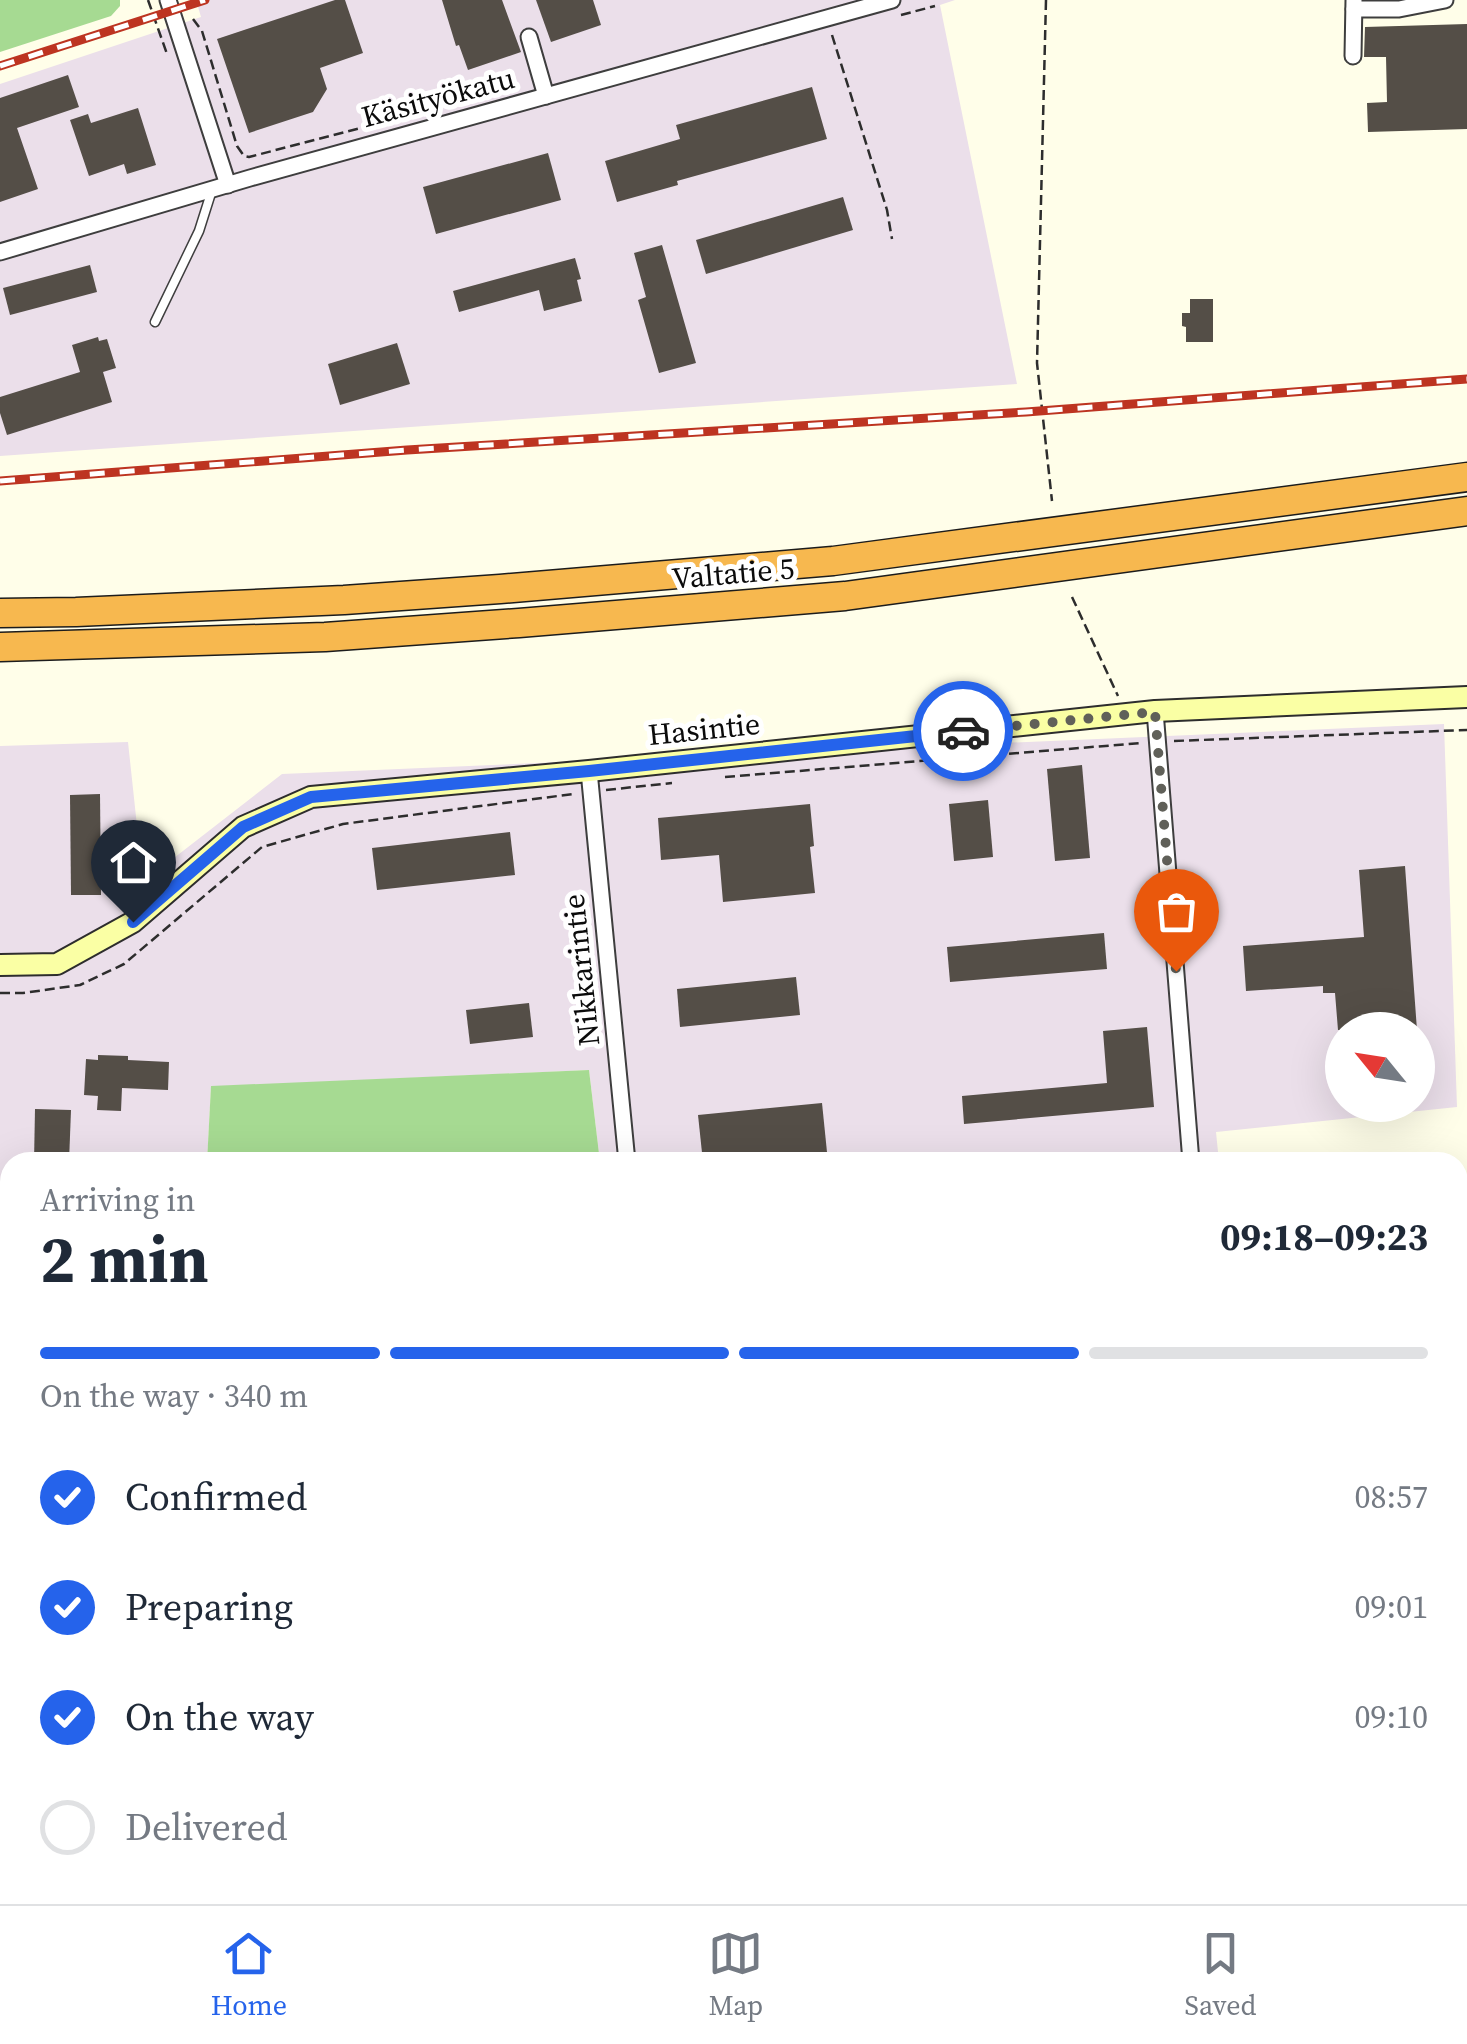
<!DOCTYPE html>
<html lang="en">
<head>
<meta charset="utf-8">
<style>
	body { margin:0; font-family:"Source Serif 4",serif; background:#f6f6f7; color:#1f2937; height:100vh; display:flex; flex-direction:column; font-size:38px; white-space:nowrap }
	* { box-sizing:border-box; margin:0 }
	p { font-size:32px; color:#747a83 }
	.icon { flex:none; width:55px; height:55px; fill:none; stroke:currentColor; stroke-width:2; stroke-linecap:round; stroke-linejoin:round }
	.map { position:relative; flex:1; overflow:hidden }
	.drawer { position:absolute; left:0px; top:1152px; width:1468px; height:752px; display:flex; flex-direction:column; background:#fff; border-radius:30px 30px 0 0; box-shadow:0 10px 40px #0002 }
	.drawer>* { flex:none }
	.needle { width:65px; rotate:300deg }
	.fabs { position:absolute; left:1325px; top:1012px; display:grid; gap:20px }
	.fabs a { display:grid; place-items:center; width:110px; height:110px; border-radius:50%; background:#fff; box-shadow:0 10px 40px #0002; font-size:50px }
	.pin { position:absolute; display:grid; place-items:center; width:85px; height:85px; color:#fff; margin:-102px -42px; border-radius:50% 50% 50% 0; rotate:-45deg; box-shadow:0 0 10px #0007 }
	.pin .icon { rotate:45deg }
	.courier { position:absolute; display:grid; place-items:center; width:100px; height:100px; margin:-50px; border:8px solid #2563eb; border-radius:50%; background:#fff; color:#222; box-shadow:0 2px 12px #0007 }
	.overview em { font-style:normal; font-weight:700 }
	.overview div { display:flex; flex-direction:column-reverse }
	.overview { display:flex; align-items:center; justify-content:space-between; height:170px; padding:0 40px }
	h1 { font-size:65px; font-weight:700; line-height:75px }
	.bar { display:grid; grid-template-columns:repeat(4,1fr); gap:15px 10px; align-content:center; height:120px; padding:0 40px }
	.bar i { height:12px; border-radius:8px; background:#e0e1e3 }
	.bar .current { background:#2563eb }
	.bar p { grid-column:span 4 }
	ol { padding:0 40px; list-style:none }
	li { display:flex; align-items:center; gap:30px; height:110px }
	li p { margin-inline-start:auto }
	li .icon { padding:10px; border-radius:50%; background:#2563eb; color:#fff; stroke-width:4 }
	li:last-child { color:#747a83 }
	li i { width:55px; height:55px; border:5px solid #e0e1e3; border-radius:50% }
	.dock { display:flex; justify-content:space-around; align-items:center; height:140px; border-top:2px solid #e0e1e3; background:#fff; font-size:28px; color:#747a83 }
	.dock a { display:grid; justify-items:center; gap:5px }
	.dock .current { color:#2563eb }
	.map>svg:first-child { display:block }
	.industrial { fill:#ebdfea; fill-rule:evenodd }
	.forest { fill:#a6da92 }
	.building { fill:#544e47 }
	.lines { fill:none; stroke-linecap:round; stroke-linejoin:round }
	.lane-casing { stroke:#3e3e3e; stroke-width:11 }
	.street-casing { stroke:#3e3e3e; stroke-width:19 }
	.secondary-casing { stroke:#2d2d2d; stroke-width:24 }
	.highway-casing { stroke:#1c1c1c; stroke-width:31 }
	.path { stroke:#2d2d2d; stroke-width:2.5; stroke-dasharray:10 5; stroke-linecap:butt }
	.lane { stroke:#fff; stroke-width:8 }
	.street { stroke:#fff; stroke-width:15 }
	.secondary { stroke:#faffa4; stroke-width:20 }
	.highway { stroke:#f7b84f; stroke-width:28 }
	.rail-casing { stroke:#bd3421; stroke-width:9 }
	.rail { stroke:#fff; stroke-width:5; stroke-dasharray:15; stroke-linecap:butt }
	.done { stroke:#606059; stroke-width:10; stroke-dasharray:0 18 }
	.route { stroke:#2563eb; stroke-width:12 }
	.labels { text-anchor:middle; dominant-baseline:central; stroke-width:10; stroke-linejoin:round; paint-order:stroke }
	.street-label { font-size:30px; fill:#0b0b0b; stroke:#fff }
</style>
</head>
<body>
<div class="map">
<svg width="1467" height="1904" viewBox="0 0 1467 1904">
	<rect width="100%" height="100%" fill="#fffee9"/>
	<g class="industrial">
		<path d="M196 0H955L940 5 1017 384 0 456V84L201 17Z"/>
		<path d="M1444 724 1457 1107 1216 1132 1219 1162H600L589 1070 211 1087 207 1162H10V1294H0V746L128 742 143 882 282 774ZM1342 1030H1418V1105H1342Z"/>
	</g>
	<g class="forest">
		<path d="M0 0H120V6L111 16 0 52Z"/>
		<path d="M589 1070 600 1162H207L211 1086Z"/>
		<rect x="0" y="1294" width="10" height="195"/>
		<path d="M38 1895H130L131 1904H38Z"/>
	</g>
	<g class="building">
		<path d="M335 0H345L363 53 320 68 327 89 313 112 249 133 217 39Z"/>
		<path d="M442 0H502L521 52 468 70 459 45 456 46Z"/>
		<path d="M536 0H593L601 25 551 42Z"/>
		<path d="M1467 24V129L1368 132 1367 103 1387 102 1386 57H1364L1365 27Z"/>
		<path d="M68 75 79 107 17 128 38 189 0 202V98Z"/>
		<path d="M812 87 827 139 677 181 678 185 617 202 605 161 680 139 676 125Z"/>
		<path d="M138 108 156 165 127 174 124 164 89 176 70 120 88 114 91 123Z"/>
		<path d="M548 153 561 200 436 234 423 187Z"/>
		<path d="M843 197 853 230 706 274 696 240Z"/>
		<path d="M662 245 696 363 659 373 638 300 646 297 634 253Z"/>
		<path d="M575 258 581 279 577 280 582 301 544 311 539 290 459 312 453 291Z"/>
		<path d="M90 265 97 292 10 315 3 288Z"/>
		<path d="M1190 299H1213V342H1186V327L1182 326V313H1190Z"/>
		<path d="M98 337 99 341 107 339 116 368 103 372 112 402 7 435 0 413V397L80 372 72 345Z"/>
		<path d="M397 343 410 384 340 405 328 364Z"/>
		<path d="M1082 765 1090 858 1055 861 1047 769Z"/>
		<path d="M100 794 101 895H71L70 795Z"/>
		<path d="M988 800 993 857 954 861 949 804Z"/>
		<path d="M810 804 814 846 810 847 815 893 723 902 719 855 661 860 658 818Z"/>
		<path d="M510 832 515 875 377 890 372 848Z"/>
		<path d="M1405 866 1417 1030H1338L1335 993H1323V986L1246 991 1243 946 1364 937 1359 870Z"/>
		<path d="M1104 933 1107 969 950 982 947 947Z"/>
		<path d="M796 977 800 1015 680 1027 677 989Z"/>
		<path d="M529 1003 533 1037 470 1044 466 1010Z"/>
		<path d="M1147 1027 1154 1107 964 1124 962 1096 1107 1083 1103 1031Z"/>
		<path d="M98 1055 128 1056V1060L169 1062 168 1090 122 1088 121 1111 97 1110 98 1096 84 1095 86 1059 98 1060Z"/>
		<path d="M822 1103 828 1162H703L698 1115Z"/>
		<path d="M35 1109 71 1110 69 1162H34Z"/>
	</g>
	<g class="lines">
		<defs>
			<path id="lane" d="M155 322 199 231 212 190"/>
			<g id="street">
				<path d="M168 0 228 185"/>
				<path d="M1354 9H1399L1445 0"/>
				<path d="M529 37 546 96"/>
				<path d="M1353 56 1354 0"/>
				<path d="M0 252 250 178 892 0"/>
				<path d="M1155 711 1191 1162"/>
				<path d="M589 771 627 1162"/>
				<path d="M1458 1644H1467"/>
				<path d="M0 1797H10"/>
				<path d="M464 1895 468 1904"/>
				<path d="M371 1904 390 1895"/>
			</g>
			<g id="secondary">
				<path d="M0 965 57 964 133 922 243 827 311 797 589 771 1155 711 1467 697"/>
				<path d="M1458 1877H1467"/>
				<path d="M1090 1904 1111 1895"/>
				<path d="M1369 1904V1895"/>
			</g>
			<g id="highway">
				<path d="M0 613 76 612 344 600 500 589 833 561 1467 477"/>
				<path d="M0 647 325 637 519 623 845 596 1467 511"/>
			</g>
		</defs>
		<use href="#lane" class="lane-casing"/>
		<use href="#street" class="street-casing"/>
		<use href="#secondary" class="secondary-casing"/>
		<use href="#highway" class="highway-casing"/>
		<g class="path">
			<path d="M148 0 167 54"/>
			<path d="M1046 0 1037 363 1052 501"/>
			<path d="M901 15 935 6"/>
			<path d="M193 19 202 31 237 146 244 156 249 157 399 118"/>
			<path d="M832 35 887 210 892 239"/>
			<path d="M1072 597 1118 696"/>
			<path d="M1174 741 1467 730"/>
			<path d="M725 777 1141 743"/>
			<path d="M606 790 672 783"/>
			<path d="M0 993H23L80 985 124 964 262 847 343 824 573 794"/>
			<path d="M1458 1325H1467"/>
			<path d="M0 1364 10 1363"/>
			<path d="M0 1591H10"/>
			<path d="M1458 1855H1467"/>
			<path d="M1343 1895V1904"/>
			<path d="M1039 1904 1055 1895"/>
			<path d="M1137 1904 1147 1901 1341 1895"/>
		</g>
		<use href="#lane" class="lane"/>
		<use href="#street" class="street"/>
		<use href="#secondary" class="secondary"/>
		<use href="#highway" class="highway"/>
		<defs>
			<g id="rail">
				<path d="M0 66 205 0"/>
				<path d="M0 481 407 450 1026 412 1467 379"/>
			</g>
		</defs>
		<use href="#rail" class="rail-casing"/>
		<use href="#rail" class="rail"/>
	</g>
	<g class="lines">
		<path class="done" d="M963 731 1155 712 1176 971"/>
		<path class="route" d="M133 922 243 827 311 797 589 771 963 731"/>
	</g>
	<g class="labels">
		<g class="street-label">
			<text transform="translate(438 97) rotate(-15)">Käsityökatu</text>
			<text transform="translate(733 573) rotate(-5)">Valtatie 5</text>
			<text transform="translate(704 729) rotate(-6)">Hasintie</text>
			<text transform="translate(581 970) rotate(-96)">Nikkarintie</text>
		</g>
	</g>
</svg>
<div class="fabs">
<a><svg class="needle" viewBox="-14 -14 28 28"><path d="M0-13l5 13h-10z" fill="#e53935"/><path d="M0 13l5-13h-10z" fill="#747a83"/></svg></a>
</div>
<div class="pin" style="left:1176px;top:971px;background:#ea580c"><svg class="icon" aria-label="bag" viewBox="0 0 24 24"><path d="M5 8h14l-1 12H6zM9 8a3 3 0 0 1 6 0"/></svg></div>
<div class="pin" style="left:133px;top:922px;background:#1f2937"><svg class="icon" aria-label="home" viewBox="0 0 24 24"><path d="M3 11l9-7 9 7M6 9v11h12V9"/></svg></div>
<div class="courier" style="left:963px;top:731px"><svg class="icon" aria-label="car" viewBox="0 0 24 24"><path d="M5 17H2v-5l4-1 3-4h7l3 4 3 1v5h-3M9 17h6M6 11h13"/><circle cx="7" cy="17" r="2"/><circle cx="17" cy="17" r="2"/></svg></div>
<section class="drawer">
<div class="overview"><div><h1>2 min</h1><p>Arriving in</p></div><em>09:18–09:23</em></div>
<div class="bar"><i class="current"></i><i class="current"></i><i class="current"></i><i></i><p>On the way · 340 m</p></div>
<ol>
<li><svg class="icon" aria-label="check" viewBox="0 0 24 24"><path d="M5 12l5 5 9-10"/></svg>Confirmed<p>08:57</p></li>
<li><svg class="icon" aria-label="check" viewBox="0 0 24 24"><path d="M5 12l5 5 9-10"/></svg>Preparing<p>09:01</p></li>
<li><svg class="icon" aria-label="check" viewBox="0 0 24 24"><path d="M5 12l5 5 9-10"/></svg>On the way<p>09:10</p></li>
<li><i></i>Delivered</li>
</ol>
</section>
</div>
<nav class="dock">
<a class="current"><svg class="icon" aria-label="home" viewBox="0 0 24 24"><path d="M3 11l9-7 9 7M6 9v11h12V9"/></svg>Home</a>
<a><svg class="icon" aria-label="map" viewBox="0 0 24 24"><path d="M3 6l6-2 6 2 6-2v14l-6 2-6-2-6 2zM9 4v14M15 6v14"/></svg>Map</a>
<a><svg class="icon" aria-label="saved" viewBox="0 0 24 24"><path d="M7 4h10v16l-5-4-5 4z"/></svg>Saved</a>
</nav>
</body>
</html>
